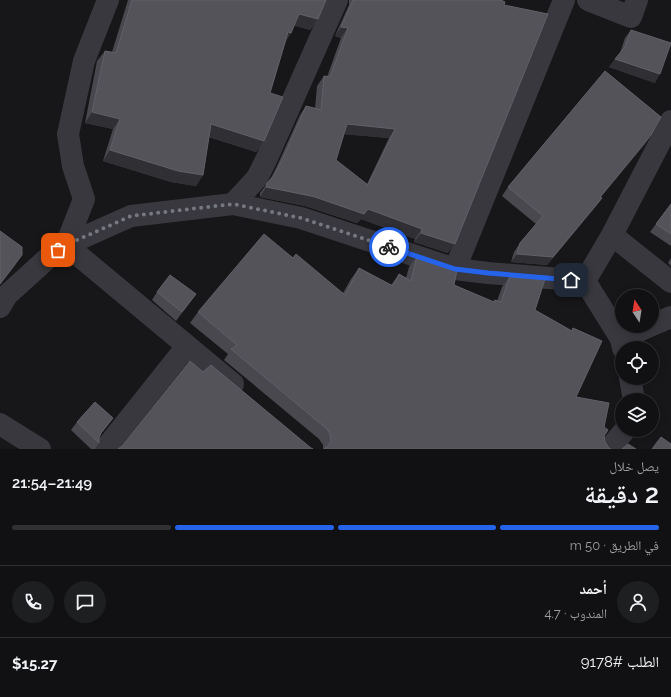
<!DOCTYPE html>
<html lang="ar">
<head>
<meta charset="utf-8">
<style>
	body { margin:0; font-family:Raleway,"Noto Naskh Arabic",sans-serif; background:#1e1f21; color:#f1f3f6; direction:rtl; height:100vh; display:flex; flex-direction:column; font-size:15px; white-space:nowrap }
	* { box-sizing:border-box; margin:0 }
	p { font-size:13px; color:#9c9da0 }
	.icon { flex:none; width:22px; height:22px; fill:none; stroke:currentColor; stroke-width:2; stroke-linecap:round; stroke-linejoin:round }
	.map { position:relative; height:449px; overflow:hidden; direction:ltr }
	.drawer { display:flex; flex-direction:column; background:#111113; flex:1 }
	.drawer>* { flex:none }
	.needle { width:26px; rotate:348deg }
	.fabs { position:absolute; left:615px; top:289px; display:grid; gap:8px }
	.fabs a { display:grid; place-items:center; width:44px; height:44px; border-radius:50%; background:#111113; box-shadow:0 2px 10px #0003,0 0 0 1px #303133; font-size:20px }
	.pin { position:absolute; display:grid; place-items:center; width:34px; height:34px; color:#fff; margin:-17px; border-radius:8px; box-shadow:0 2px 6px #0006 }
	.courier { position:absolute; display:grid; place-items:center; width:40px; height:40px; margin:-20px; border:3px solid #2563eb; border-radius:50%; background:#fff; color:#222; box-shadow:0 1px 5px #0007 }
	.headline em { font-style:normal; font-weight:600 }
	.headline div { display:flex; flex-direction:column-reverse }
	.headline { display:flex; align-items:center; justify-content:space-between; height:68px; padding:0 12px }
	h1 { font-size:26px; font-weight:600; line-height:30px }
	.bar { display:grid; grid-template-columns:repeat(4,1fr); gap:6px 4px; align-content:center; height:48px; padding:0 12px }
	.bar i { height:5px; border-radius:3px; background:#303133 }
	.bar .on { background:#2563eb }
	.bar p { grid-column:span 4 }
	.line { display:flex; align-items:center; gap:10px; padding:0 12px; border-top:1px solid #303133 }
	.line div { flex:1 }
	.round { display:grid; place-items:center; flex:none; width:42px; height:42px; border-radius:21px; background:#1e1f21 }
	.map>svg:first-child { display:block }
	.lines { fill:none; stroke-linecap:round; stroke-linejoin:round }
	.street { stroke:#38383e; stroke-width:22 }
	.wall { fill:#48484e; fill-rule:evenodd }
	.shaded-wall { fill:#303034 }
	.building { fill:#535359; stroke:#606168; fill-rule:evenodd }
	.done { stroke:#767880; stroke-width:4; stroke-dasharray:0 7.2 }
	.route { stroke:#2563eb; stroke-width:5 }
</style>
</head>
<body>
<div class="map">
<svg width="671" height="449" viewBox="0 0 671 449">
	<rect width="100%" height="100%" fill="#171719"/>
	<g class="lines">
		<g class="street">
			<path d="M108 0 84 61 68 134 73 166 84 199 66 245 233 384"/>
			<path d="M588 0 631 17 637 0"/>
			<path d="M233 204 257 178 266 160 337 0"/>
			<path d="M612 235 671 282"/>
			<path d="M455 269 564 0"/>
			<path d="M585 281 612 235 671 121"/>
			<path d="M0 307 7 295 50 256 66 245 131 216 233 204 301 218 455 269 488 273 585 281 621 339 623 348"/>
			<path d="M652 325 671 317"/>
			<path d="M621 339 650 326"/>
			<path d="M630 378 634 400"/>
			<path d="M0 424 40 449"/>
			<path d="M105 449 187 346"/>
			<path d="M609 449 625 430"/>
		</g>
	</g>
	<g class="wall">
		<path d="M128 0H326L318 19 310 30 294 25 291 33 286 41 270 93 264 141 256 152 209 137 203 175 196 186 171 182 103 161 113 129 85 123 97 61 105 51 112 52Z"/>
		<path d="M349 0H501L504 5 448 253 414 242 415 239 361 219 357 223 305 206 260 197V193L270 180 277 166 300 115 306 106 315 108 317 86 324 76 327 77 341 38 335 36 349 5ZM344 134 389 138 367 184 336 160Z"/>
		<path d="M631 30 655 83 609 67 620 53 625 38Z"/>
		<path d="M651 135 645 144 601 197 602 198 596 206 547 265 511 262 514 252 520 243 536 224 502 196 508 187Z"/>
		<path d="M671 204V246L650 232Z"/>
		<path d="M417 256 454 285 493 302 495 300 497 301 502 287 510 276 535 310 571 331 573 328 576 397 604 427 605 442 609 448 611 449H323V445L319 439 224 360 228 354 190 323 198 312 293 258 343 293 351 279 359 268 391 285 399 274 406 278 409 267Z"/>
		<path d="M671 258V266L668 263Z"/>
		<path d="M157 292 196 294 176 321 152 300Z"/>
		<path d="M113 418 100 435 99 438V443L95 449H91L71 430 77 422Z"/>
	</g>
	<g class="shaded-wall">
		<path d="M299 14 318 19 310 30 291 25Z"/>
		<path d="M341 27 348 28 341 38 335 36Z"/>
		<path d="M288 32 291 33 284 44Z"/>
		<path d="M615 59 660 74 655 83 609 67Z"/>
		<path d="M92 112 120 119 113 129 85 123Z"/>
		<path d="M211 124 264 141 256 152 204 135Z"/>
		<path d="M347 124 395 129 389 138 341 134Z"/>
		<path d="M651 135 645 144 594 205 600 197Z"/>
		<path d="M110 150 203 175 196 186 171 182 103 161Z"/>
		<path d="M266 187 368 209 422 229 415 239 361 219 357 223 305 206 260 197Z"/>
		<path d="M602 198 596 206 547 265 511 262 517 254Z"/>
		<path d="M421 233 455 244 448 253 414 242Z"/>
		<path d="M22 255 14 267 0 285V284Z"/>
	</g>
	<g class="building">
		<path d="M132 0H326L318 19 299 14 291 33 288 32 270 93 283 97 264 141 211 124 203 175 178 171 110 150 120 119 92 112 105 51 116 53Z"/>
		<path d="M353 0H501L505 2 504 5 548 14 455 244 421 233 422 229 368 209 364 214 312 196 266 187 267 183 275 174 284 156 306 106 321 110 324 76 330 77 348 28 341 27ZM347 124 395 129 368 185 336 160Z"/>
		<path d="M631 30 671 43 660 74 615 59 625 47Z"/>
		<path d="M605 71 661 117 651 135 600 197 602 198 553 257 517 254 520 243 543 216 508 187Z"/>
		<path d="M671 204V234L656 224Z"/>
		<path d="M0 231 22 247V255L0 284Z"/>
		<path d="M264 234 293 258 296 254 345 295 359 268 393 286 399 274 411 281 417 256 457 270 454 285 494 302 495 300 501 302 510 276 545 279 535 310 572 331 573 328 602 341 576 397 609 403 604 427 608 430 604 436 605 442 609 448 611 449H324L328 446 331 441 330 434 327 429 231 349 237 345 198 312Z"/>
		<path d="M170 275 196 294 182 312 157 292Z"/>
		<path d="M190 361 203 372 211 365 311 448 313 449H118L122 446Z"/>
		<path d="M95 402 113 418 101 433 99 438V443L77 422Z"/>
		<path d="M661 437 671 444V449H652Z"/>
		<path d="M628 444 636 449H622Z"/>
	</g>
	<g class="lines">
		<path class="done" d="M58 250 66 245 131 216 233 204 301 218 389 247"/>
		<path class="route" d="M389 247 455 269 488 273 571 280"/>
	</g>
</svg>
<div class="fabs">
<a><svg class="needle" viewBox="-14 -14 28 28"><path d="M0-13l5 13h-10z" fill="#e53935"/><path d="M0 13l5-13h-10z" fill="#9c9da0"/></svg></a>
<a><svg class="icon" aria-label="locate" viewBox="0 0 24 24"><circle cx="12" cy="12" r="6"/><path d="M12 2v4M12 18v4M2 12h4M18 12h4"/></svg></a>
<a><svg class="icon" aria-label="layers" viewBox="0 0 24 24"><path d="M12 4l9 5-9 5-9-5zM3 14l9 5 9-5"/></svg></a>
</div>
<div class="pin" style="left:58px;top:250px;background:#ea580c"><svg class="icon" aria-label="bag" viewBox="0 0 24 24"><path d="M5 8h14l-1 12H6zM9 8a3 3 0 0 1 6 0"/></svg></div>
<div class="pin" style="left:571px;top:280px;background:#1f2937"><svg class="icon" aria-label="home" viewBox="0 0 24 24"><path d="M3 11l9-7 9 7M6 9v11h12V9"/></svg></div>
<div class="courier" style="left:389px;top:247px"><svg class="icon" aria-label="bike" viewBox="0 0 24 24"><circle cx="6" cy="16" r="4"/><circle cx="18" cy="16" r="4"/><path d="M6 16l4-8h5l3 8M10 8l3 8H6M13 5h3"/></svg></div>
</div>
<section class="drawer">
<div class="headline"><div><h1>2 دقيقة</h1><p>يصل خلال</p></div><em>21:49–21:54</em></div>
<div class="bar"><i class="on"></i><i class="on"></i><i class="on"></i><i></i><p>في الطريق · 50 m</p></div>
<div class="line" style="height:72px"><a class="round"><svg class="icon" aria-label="person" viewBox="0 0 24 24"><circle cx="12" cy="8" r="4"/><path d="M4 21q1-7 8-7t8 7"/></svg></a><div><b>أحمد</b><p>المندوب · 4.7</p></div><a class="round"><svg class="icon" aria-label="chat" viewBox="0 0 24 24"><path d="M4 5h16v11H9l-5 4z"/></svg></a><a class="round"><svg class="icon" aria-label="phone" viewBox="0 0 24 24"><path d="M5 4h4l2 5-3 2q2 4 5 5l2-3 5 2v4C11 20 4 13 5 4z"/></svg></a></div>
<div class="line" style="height:52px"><div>الطلب #9178</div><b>$15.27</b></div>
</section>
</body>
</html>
